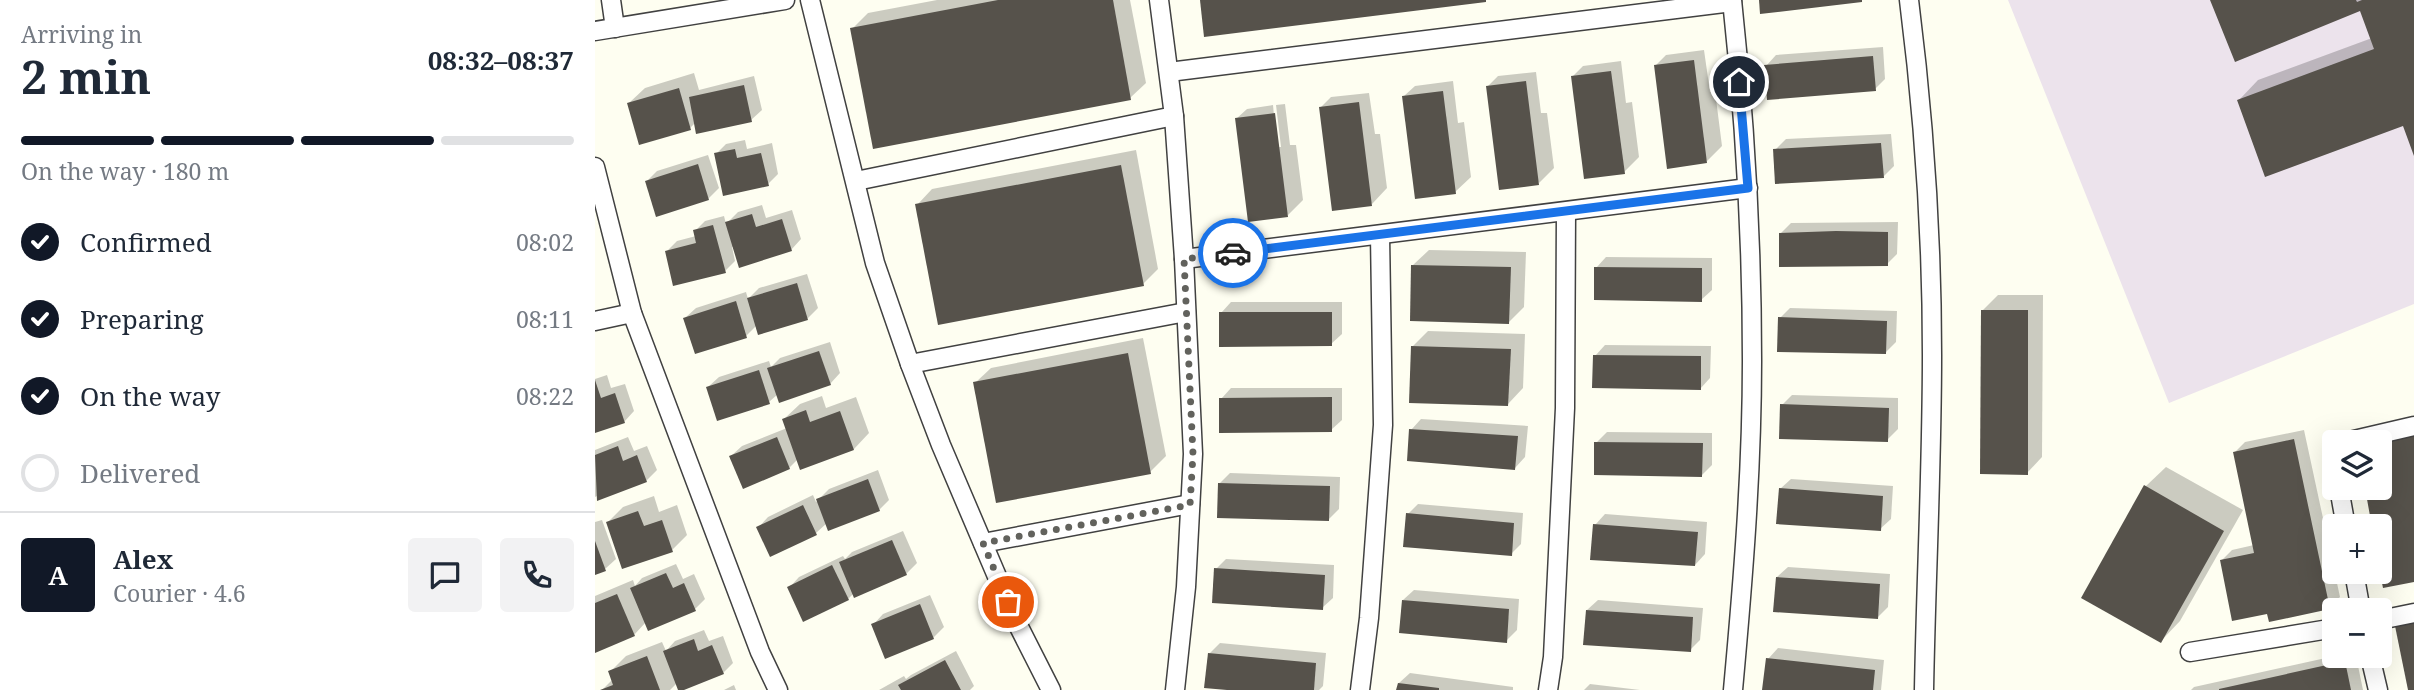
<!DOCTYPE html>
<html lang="en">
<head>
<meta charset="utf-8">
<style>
	body { margin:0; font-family:"Noto Serif",serif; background:#f2f2f3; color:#1f2937; height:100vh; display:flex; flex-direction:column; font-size:26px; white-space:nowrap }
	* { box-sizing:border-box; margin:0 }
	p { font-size:23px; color:#747a83 }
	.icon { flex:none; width:38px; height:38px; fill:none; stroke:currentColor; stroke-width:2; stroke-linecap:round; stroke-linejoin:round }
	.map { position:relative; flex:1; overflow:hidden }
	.side { display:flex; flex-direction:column; background:#fff; width:595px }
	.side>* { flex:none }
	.tools { position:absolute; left:1727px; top:430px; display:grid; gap:14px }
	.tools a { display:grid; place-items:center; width:70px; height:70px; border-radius:7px; background:#fff; box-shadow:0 7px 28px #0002; font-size:35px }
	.pin { position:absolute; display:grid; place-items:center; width:60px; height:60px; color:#fff; margin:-30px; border:4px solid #fff; border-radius:50%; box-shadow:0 2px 7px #0007 }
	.courier { position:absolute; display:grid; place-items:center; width:70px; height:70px; margin:-35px; border:5px solid #1a73e8; border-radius:50%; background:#fff; color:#222; box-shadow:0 2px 9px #0007 }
	.headline em { font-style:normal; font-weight:700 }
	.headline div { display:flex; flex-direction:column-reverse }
	.headline { display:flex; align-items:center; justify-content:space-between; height:119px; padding:0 21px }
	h1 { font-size:46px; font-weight:700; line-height:52px }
	.bar { display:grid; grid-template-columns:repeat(4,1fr); gap:10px 7px; align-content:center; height:84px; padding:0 21px }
	.bar i { height:9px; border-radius:5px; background:#e0e1e3 }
	.bar .active { background:#111827 }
	.bar p { grid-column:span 4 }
	.line { display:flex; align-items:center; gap:18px; padding:0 21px; border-top:2px solid #e0e1e3 }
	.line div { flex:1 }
	.round { display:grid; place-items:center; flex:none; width:74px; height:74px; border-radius:7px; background:#f2f2f3 }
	ol { padding:0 21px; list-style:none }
	li { display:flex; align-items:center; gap:21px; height:77px }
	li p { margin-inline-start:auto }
	li .icon { padding:7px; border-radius:50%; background:#111827; color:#fff; stroke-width:4 }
	li:last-child { color:#747a83 }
	li i { width:38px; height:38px; border:4px solid #e0e1e3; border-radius:50% }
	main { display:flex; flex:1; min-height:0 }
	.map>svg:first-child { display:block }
	.industrial { fill:#ece3ec }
	.shadow { fill:#0003 }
	.building { fill:#56524b }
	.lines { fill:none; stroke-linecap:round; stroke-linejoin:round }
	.minor-casing { stroke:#414141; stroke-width:21 }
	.minor { stroke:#fff; stroke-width:18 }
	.done { stroke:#62625d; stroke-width:7; stroke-dasharray:0 12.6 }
	.route { stroke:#1a73e8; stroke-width:9 }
</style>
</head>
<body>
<main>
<section class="side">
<div class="headline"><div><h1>2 min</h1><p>Arriving in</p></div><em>08:32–08:37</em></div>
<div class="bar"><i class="active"></i><i class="active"></i><i class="active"></i><i></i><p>On the way · 180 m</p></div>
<ol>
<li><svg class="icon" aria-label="check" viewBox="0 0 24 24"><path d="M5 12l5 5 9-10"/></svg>Confirmed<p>08:02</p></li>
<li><svg class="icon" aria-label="check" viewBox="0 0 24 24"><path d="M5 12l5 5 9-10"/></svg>Preparing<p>08:11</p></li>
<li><svg class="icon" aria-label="check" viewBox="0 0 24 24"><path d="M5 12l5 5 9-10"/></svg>On the way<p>08:22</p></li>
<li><i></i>Delivered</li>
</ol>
<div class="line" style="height:126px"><b class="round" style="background:#111827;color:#fff">A</b><div><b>Alex</b><p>Courier · 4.6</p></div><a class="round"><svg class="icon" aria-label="chat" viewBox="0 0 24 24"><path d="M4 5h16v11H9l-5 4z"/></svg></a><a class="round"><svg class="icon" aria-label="phone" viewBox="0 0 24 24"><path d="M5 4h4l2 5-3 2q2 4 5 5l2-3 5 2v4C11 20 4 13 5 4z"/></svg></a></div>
</section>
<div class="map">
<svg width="1819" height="690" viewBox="0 0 1819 690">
	<rect width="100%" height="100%" fill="#fefef1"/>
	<path class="industrial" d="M1413 0H1819V304L1574 403Z"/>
	<g class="shadow">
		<path d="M342 0H535L551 83 535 98 257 29 273 13Z"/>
		<path d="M1617 0H1819V152L1809 124 1644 100 1663 80 1777 38 1766 8Z"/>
		<path d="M1288 47 1290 79 1280 89 1171 66 1181 55Z"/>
		<path d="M1109 50 1115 92 1120 91 1127 146 1112 161 1061 65 1071 55Z"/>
		<path d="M1026 61 1031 103 1037 102 1044 157 1029 172 978 76 988 66Z"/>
		<path d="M941 72 946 113H952L959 168 944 183 892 87 903 76Z"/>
		<path d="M99 73 104 90 159 76 167 110 156 120 101 122 95 128 34 103 50 88Z"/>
		<path d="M858 81 863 123 869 122 876 177 860 192 809 96 820 86Z"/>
		<path d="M774 93 780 134H785L792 188 777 204 725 108 736 97Z"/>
		<path d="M690 104 695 145H701L708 200 693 215 641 119 652 109 678 105 682 147H686L681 105Z"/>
		<path d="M1296 134 1299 166 1289 176 1180 150 1191 139Z"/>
		<path d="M150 140 152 149 177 143 183 174 173 184 121 154 131 144Z"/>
		<path d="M541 150 563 269 548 284 322 205 337 189Z"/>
		<path d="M113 155 124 188 113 199 52 181 62 171Z"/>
		<path d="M167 205 171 218 197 210 206 239 196 250 137 247 140 261 130 271 71 252 82 241 101 236 100 231 110 221 129 216 131 224 143 212Z"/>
		<path d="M1303 222 1302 254 1292 264 1186 233 1196 223Z"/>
		<path d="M834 250 931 252 929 307 914 322 818 265Z"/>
		<path d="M1011 257 1117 258V290L1106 300 1001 268Z"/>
		<path d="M212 274 223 308 212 319 162 325 151 336 90 318 101 308 151 292 153 299 164 288Z"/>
		<path d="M1403 295H1448L1447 457 1432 473 1387 311Z"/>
		<path d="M636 302H747V334L736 344 626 313Z"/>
		<path d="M1195 308 1302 311 1301 342 1291 352 1185 318Z"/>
		<path d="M833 331 930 334 928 388 913 404 817 347Z"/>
		<path d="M548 338 571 456 555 472 380 383 396 368Z"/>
		<path d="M235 342 245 373 235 384 183 394 174 402 113 387 124 377 174 361 176 367 185 358Z"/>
		<path d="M1010 345 1116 346 1115 378 1105 389 1000 356Z"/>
		<path d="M12 375 16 388 30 384 39 411 29 422 0 431V379Z"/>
		<path d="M636 388H747V420L736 430 626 399Z"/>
		<path d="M1197 395 1303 398V429L1292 440 1187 405Z"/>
		<path d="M227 396 231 408 261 397 274 433 259 449 206 468 203 459 194 468 136 456 147 446 192 428 189 419 205 404Z"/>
		<path d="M826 419 933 426 930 457 920 468 816 430Z"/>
		<path d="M1709 430 1745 597 1734 607 1673 612 1627 560 1637 550 1659 545 1639 453 1650 442Z"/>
		<path d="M1012 432 1117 433V465L1106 476 1001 443Z"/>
		<path d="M33 437 39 451 52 446 62 470 51 481 3 499 2 496 0 497V450Z"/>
		<path d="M1571 467 1648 510 1585 621 1566 641 1551 486Z"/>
		<path d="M283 470 294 500 284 510 232 523 221 533 176 555 163 528 173 517 218 495 221 502 234 489Z"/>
		<path d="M635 473 745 477 744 509 733 520 625 483Z"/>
		<path d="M1196 479 1298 486 1296 519 1285 529 1185 489Z"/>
		<path d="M59 496 64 512 82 505 92 535 77 550 13 522 28 507Z"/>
		<path d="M823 504 928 513 926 544 916 554 813 514Z"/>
		<path d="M1010 514 1112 522 1110 554 1100 565 1000 525Z"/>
		<path d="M7 520 21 559 10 569 0 573V522Z"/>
		<path d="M308 531 322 563 311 574 259 593 253 599 194 588 204 577 248 556 250 559 257 552Z"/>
		<path d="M631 559 739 565 738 598 727 608 621 569Z"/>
		<path d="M81 564 88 579 99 574 110 599 100 609 51 622 39 635 0 651V596L38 580 40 586 47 578Z"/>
		<path d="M1193 567 1295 574 1293 607 1283 617 1182 577Z"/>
		<path d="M819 590 924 599 922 630 911 641 808 600Z"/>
		<path d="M335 595 349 627 338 638 278 625 288 614Z"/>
		<path d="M1003 600 1108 608 1105 640 1095 650 992 610Z"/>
		<path d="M109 630 114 641 128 636 138 663 128 673 82 683 75 690H7L18 679 15 672 31 656 67 642 71 651 80 641Z"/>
		<path d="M625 643 731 653 728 686 724 690H650L614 654Z"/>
		<path d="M1183 648 1289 660 1286 690H1169L1173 659Z"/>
		<path d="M361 651 379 686 375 690H284L309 676 311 679 316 675Z"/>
		<path d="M1740 656H1761L1768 690H1596L1599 687Z"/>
		<path d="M815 673 918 687V690H803L804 683Z"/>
		<path d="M995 684 1045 690H989Z"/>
		<path d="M139 685 141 690H129Z"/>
	</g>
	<g class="building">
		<path d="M403 0H518L536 100 278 149 255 28Z"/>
		<path d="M605 0H891V2L609 37Z"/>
		<path d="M1164 0H1267V2L1165 14Z"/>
		<path d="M1615 0H1761L1762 2 1767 0H1819V156L1808 126 1670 177 1642 100 1779 49 1765 11 1640 62Z"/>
		<path d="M1278 56 1281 91 1172 100 1169 65Z"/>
		<path d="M1099 60 1112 163 1072 169 1059 65Z"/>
		<path d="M1016 71 1030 174 989 179 976 76Z"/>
		<path d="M931 81 944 185 904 190 891 86Z"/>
		<path d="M149 85 157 122 101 134 94 97Z"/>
		<path d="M84 88 96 130 44 145 32 103Z"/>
		<path d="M848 91 861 194 820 199 807 96Z"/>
		<path d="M764 102 777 206 737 211 724 107Z"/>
		<path d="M680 113 693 217 653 222 640 118Z"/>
		<path d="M1286 143 1289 178 1180 184 1178 149Z"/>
		<path d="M140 149 142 158 166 153 174 186 128 196 119 153Z"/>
		<path d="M103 164 114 200 61 217 50 181Z"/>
		<path d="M526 165 549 286 343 325 320 204Z"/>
		<path d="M157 214 161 227 187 219 197 251 144 268 130 222Z"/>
		<path d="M118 225 131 273 78 286 70 251 101 243 98 230Z"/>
		<path d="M1241 231 1293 232V266L1184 267V233Z"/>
		<path d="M816 265 916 267 914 324 815 321Z"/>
		<path d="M999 267 1107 268V302L999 300Z"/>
		<path d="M202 283 213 320 163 335 152 298Z"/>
		<path d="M141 301 152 338 100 354 88 318Z"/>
		<path d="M1386 310H1433V475L1385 474Z"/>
		<path d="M624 312H737V346L624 347Z"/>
		<path d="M1183 317 1292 321 1291 354 1182 352Z"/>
		<path d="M816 346 916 349 913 406 814 403Z"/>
		<path d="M224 351 236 385 184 403 172 368Z"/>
		<path d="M533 353 556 474 401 503 378 382Z"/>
		<path d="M998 355 1106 356V390L997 388Z"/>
		<path d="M164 370 175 404 122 421 111 387Z"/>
		<path d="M0 380 6 398 20 393 30 423 0 433Z"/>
		<path d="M737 397V432L624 433V398Z"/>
		<path d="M1185 404 1294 408 1293 442 1184 439Z"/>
		<path d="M211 410 215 422 245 411 259 450 205 470 187 419Z"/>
		<path d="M814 429 923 436 920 470 812 461Z"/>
		<path d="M1819 435V582L1788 588 1785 573V527H1777L1770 488H1785V441Z"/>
		<path d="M182 437 195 469 148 489 134 456Z"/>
		<path d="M1699 439 1735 609 1674 622 1672 614 1637 621 1625 560 1659 553 1638 452Z"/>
		<path d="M999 442 1108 443 1107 477 999 475Z"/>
		<path d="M23 446 28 461 42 455 52 482 2 501 0 455Z"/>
		<path d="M273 479 285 511 233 531 221 499Z"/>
		<path d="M623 483 735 486 734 521 622 518Z"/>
		<path d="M1549 485 1629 531 1566 643 1486 598Z"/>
		<path d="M1184 488 1288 496 1286 531 1181 524Z"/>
		<path d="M208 505 222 535 175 557 161 527Z"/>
		<path d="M43 511 49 526 67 520 78 552 27 569 11 522Z"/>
		<path d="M811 513 919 523 917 556 808 547Z"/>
		<path d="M998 524 1103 532 1100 566 995 560Z"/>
		<path d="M297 540 312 575 259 598 244 562Z"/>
		<path d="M0 541 11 571 0 575Z"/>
		<path d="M237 565 254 600 208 622 192 587Z"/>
		<path d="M619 568 730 575 728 610 617 603Z"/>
		<path d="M71 573 78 588 89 583 101 611 53 631 35 588Z"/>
		<path d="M1181 577 1285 584 1283 619 1178 612Z"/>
		<path d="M22 594 40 636 0 653V603Z"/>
		<path d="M807 600 914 609 912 643 804 633Z"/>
		<path d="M325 604 339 639 290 659 276 624Z"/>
		<path d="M991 610 1098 617 1096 652 988 645Z"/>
		<path d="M1819 622V690H1813L1800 626Z"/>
		<path d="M99 639 103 651 117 645 129 674 89 690H83L68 651Z"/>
		<path d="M613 653 721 663 719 690H632L609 688Z"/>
		<path d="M52 656 65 690H5L18 685 13 671Z"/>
		<path d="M1171 658 1280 670 1278 690H1167Z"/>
		<path d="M350 660 366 690H306L303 685Z"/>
		<path d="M1750 661 1756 690H1624V689Z"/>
		<path d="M803 683 844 688V690H801Z"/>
	</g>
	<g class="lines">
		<defs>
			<g id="minor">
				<path d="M16 0 20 28"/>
				<path d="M215 0 280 263 315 364 346 445 421 621 456 690"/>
				<path d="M564 0 579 116 589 259 598 454 591 587 580 690"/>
				<path d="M1137 0C1150 120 1157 241 1157 361 1157 471 1148 581 1138 690"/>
				<path d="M1314 0C1329 118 1337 236 1337 355 1337 467 1331 579 1329 690"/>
				<path d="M0 31 190 0"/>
				<path d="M574 72 1137 2"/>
				<path d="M0 167 37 313 165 652 183 690"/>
				<path d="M261 181 579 116"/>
				<path d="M589 259 1153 188"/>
				<path d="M0 321 37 313"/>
				<path d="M315 364 591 312"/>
				<path d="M1746 443 1819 426"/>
				<path d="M1740 452V464"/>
				<path d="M1744 488 1751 527"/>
				<path d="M388 543 595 504"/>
				<path d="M1759 572 1766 611"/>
				<path d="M1785 620 1819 613"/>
				<path d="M1595 652 1740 628"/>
				<path d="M1775 656 1783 690"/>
				<path d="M765 690 774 618 788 425 785 235"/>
				<path d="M953 690 958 657 970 408 971 212"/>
			</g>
		</defs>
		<use href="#minor" class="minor-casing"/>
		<use href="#minor" class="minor"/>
	</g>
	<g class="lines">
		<path class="done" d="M413 602 388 543 595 505 598 454 589 259 638 253"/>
		<path class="route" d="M638 253 1153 188 1144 82"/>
	</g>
</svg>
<div class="tools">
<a><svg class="icon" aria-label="layers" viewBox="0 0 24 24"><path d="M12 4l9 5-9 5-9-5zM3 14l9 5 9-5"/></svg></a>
<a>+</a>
<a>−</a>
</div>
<div class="pin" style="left:413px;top:602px;background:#ea580c"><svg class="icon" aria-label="bag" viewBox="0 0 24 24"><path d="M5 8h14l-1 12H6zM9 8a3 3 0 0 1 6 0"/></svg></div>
<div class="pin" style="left:1144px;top:82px;background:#1f2937"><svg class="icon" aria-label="home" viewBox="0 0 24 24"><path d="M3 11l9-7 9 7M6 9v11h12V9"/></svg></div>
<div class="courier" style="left:638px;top:253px"><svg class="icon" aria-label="car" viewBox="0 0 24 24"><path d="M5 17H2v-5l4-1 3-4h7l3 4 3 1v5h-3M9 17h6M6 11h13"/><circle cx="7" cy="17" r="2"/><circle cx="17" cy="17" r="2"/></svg></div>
</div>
</main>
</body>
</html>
